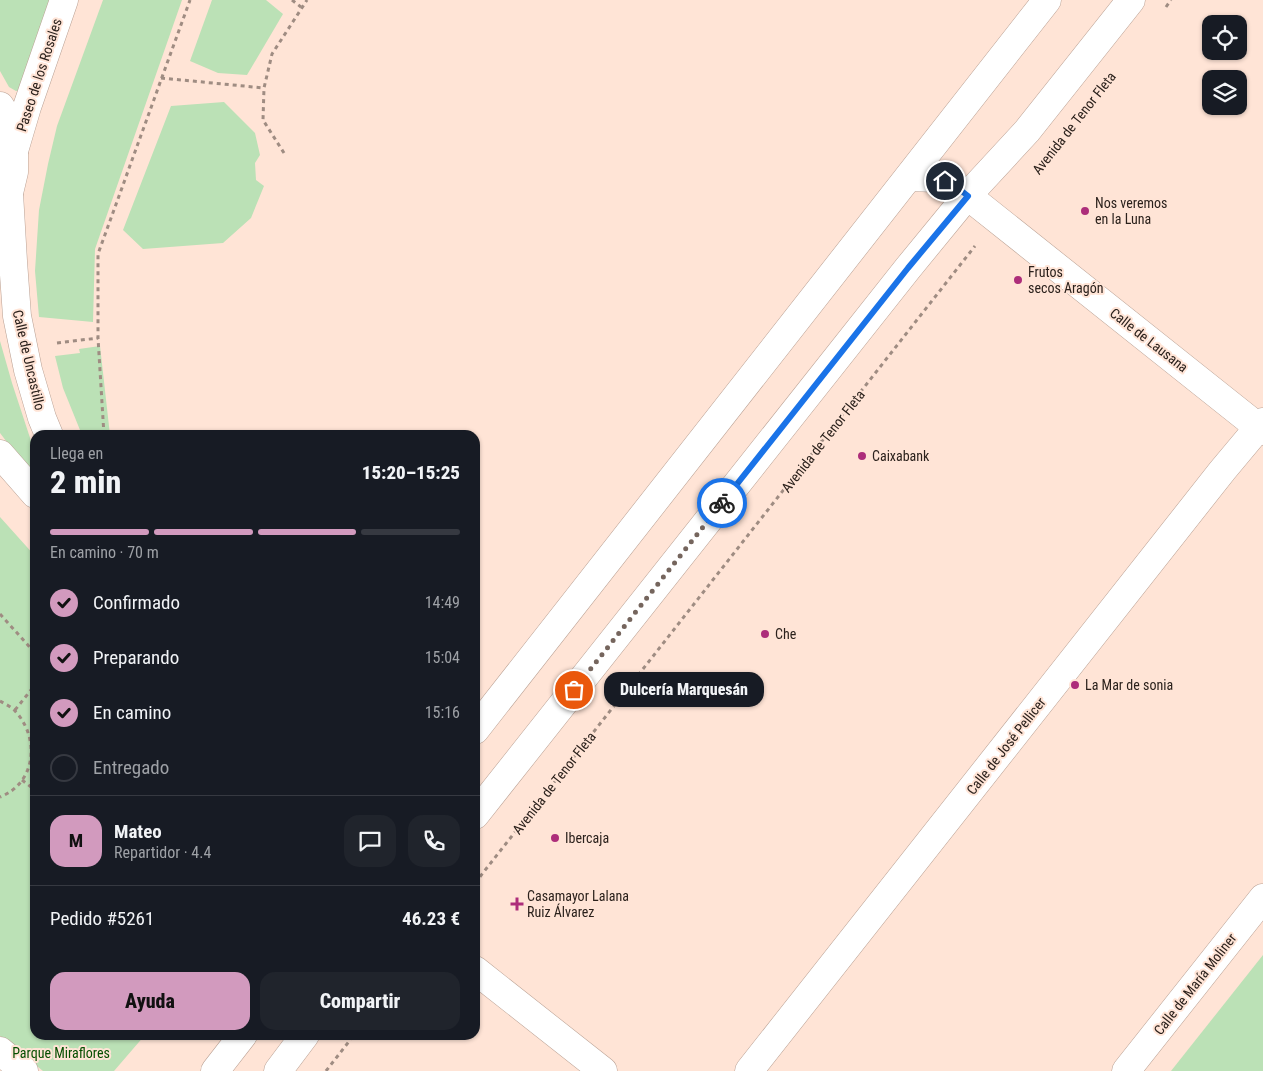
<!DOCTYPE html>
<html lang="es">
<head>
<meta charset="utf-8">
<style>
	body { margin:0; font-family:"Roboto Condensed",sans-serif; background:#20242c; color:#f1f3f6; height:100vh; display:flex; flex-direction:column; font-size:19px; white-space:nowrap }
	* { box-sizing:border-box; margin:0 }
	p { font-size:16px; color:#9ea1a6 }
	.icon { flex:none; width:28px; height:28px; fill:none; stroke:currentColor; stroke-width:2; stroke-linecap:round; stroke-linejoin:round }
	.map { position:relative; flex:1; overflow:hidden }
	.drawer { position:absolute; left:30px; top:430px; width:450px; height:610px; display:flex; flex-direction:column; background:#171b24; border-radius:15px; box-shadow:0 1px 4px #0004 }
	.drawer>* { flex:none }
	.controls { position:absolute; left:1202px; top:15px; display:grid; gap:10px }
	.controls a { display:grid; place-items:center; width:45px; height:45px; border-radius:10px; background:#171b24; box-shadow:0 1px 4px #0004; font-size:25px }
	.pin { position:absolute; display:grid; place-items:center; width:42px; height:42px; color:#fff; margin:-21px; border:2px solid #fff; border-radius:50%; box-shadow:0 1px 5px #0007 }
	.courier { position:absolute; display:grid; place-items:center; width:50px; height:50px; margin:-25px; border:4px solid #1a73e8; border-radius:50%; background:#fff; color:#222; box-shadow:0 1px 6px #0007 }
	.bubble { position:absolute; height:35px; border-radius:15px; background:#171b24; box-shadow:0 1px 4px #0004; font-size:16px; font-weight:800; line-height:35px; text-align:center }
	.headline em { font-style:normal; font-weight:800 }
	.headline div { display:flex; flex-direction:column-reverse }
	.headline { display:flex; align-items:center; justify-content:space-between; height:85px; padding:0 20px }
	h1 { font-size:32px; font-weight:800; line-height:38px }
	.bar { display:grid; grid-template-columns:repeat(4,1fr); gap:8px 5px; align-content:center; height:60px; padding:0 20px }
	.bar i { height:6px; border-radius:4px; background:#363941 }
	.bar .active { background:#d29abe }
	.bar p { grid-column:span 4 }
	.line { display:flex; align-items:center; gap:12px; padding:0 20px; border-top:1px solid #363941 }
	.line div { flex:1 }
	.round { display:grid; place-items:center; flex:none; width:52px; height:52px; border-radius:15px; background:#20242c }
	ol { padding:0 20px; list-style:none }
	li { display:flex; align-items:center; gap:15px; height:55px }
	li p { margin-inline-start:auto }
	li .icon { padding:5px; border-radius:50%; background:#d29abe; color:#111; stroke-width:4 }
	li:last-child { color:#9ea1a6 }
	li i { width:28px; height:28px; border:2px solid #363941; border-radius:50% }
	.action { display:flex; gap:10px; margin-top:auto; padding:10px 20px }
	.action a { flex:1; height:58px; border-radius:15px; background:#d29abe; color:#111; font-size:20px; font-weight:800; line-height:58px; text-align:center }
	.action a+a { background:#20242c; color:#f1f3f6 }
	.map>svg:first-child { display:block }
	.green { fill:#bbe1b6 }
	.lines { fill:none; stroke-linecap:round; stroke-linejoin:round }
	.pedestrian-casing { stroke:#baa194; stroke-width:29 }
	.minor-casing { stroke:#baa194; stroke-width:29 }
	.secondary-casing { stroke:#baa194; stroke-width:29 }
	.path { stroke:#9f8c82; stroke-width:3; stroke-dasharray:4 4; stroke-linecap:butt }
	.pedestrian { stroke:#fff; stroke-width:28 }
	.minor { stroke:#fff; stroke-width:28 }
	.secondary { stroke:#fff; stroke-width:28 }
	.done { stroke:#75655d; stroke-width:5; stroke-dasharray:0 9 }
	.route { stroke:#1a73e8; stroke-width:6 }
	.poi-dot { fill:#ad2d7a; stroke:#ffe4d6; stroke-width:2 }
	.labels { text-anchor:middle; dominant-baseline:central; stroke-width:4; stroke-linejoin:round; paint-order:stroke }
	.street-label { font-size:14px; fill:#2b211c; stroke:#ffe4d6 }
	.poi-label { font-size:14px; fill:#2b211c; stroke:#ffe4d6; text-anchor:start }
	.park-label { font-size:14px; fill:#054e00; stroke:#ffe4d6 }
</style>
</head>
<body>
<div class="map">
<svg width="1263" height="1071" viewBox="0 0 1263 1071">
	<rect width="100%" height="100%" fill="#ffe4d6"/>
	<g class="green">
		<path d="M0 0H50L21 90 16 91 9 87 0 71Z"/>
		<path d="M103 0H182L95 249 93 322 39 317 35 271 39 210 48 164 57 126Z"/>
		<path d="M212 0H266L283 14 247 75 218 73 190 61Z"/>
		<path d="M224 102 255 133 260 155 255 163 256 180 264 186 251 218 223 243 143 249 123 230 171 106Z"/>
		<path d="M0 341 12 383 35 453V479L0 433Z"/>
		<path d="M100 346 110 435H82L63 388 55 356 80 353 79 349Z"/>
		<path d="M0 517 35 556V1035H145L114 1071H43L0 1036Z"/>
		<path d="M1263 955V1071H1171Z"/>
	</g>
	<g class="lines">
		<defs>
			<path id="pedestrian" d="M0 1051 24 1071"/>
			<g id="minor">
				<path d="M0 106 5 114 14 151V172L9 193 2 209"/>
				<path d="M14 151 27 107 64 0"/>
				<path d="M909 177C932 177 939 178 959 189L1263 431"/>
				<path d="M9 193 13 261 17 316 28 370 42 418 49 435"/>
				<path d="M0 454 35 494"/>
				<path d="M475 970 603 1071"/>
				<path d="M749 1071 1222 471 1263 422"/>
				<path d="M1126 1071 1263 898"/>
			</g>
			<g id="secondary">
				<path d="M475 730 1047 0"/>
				<path d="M475 815 908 268 967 196 1027 131 1131 0"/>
				<path d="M215 1071 243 1035"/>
				<path d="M278 1071 305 1035"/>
			</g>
		</defs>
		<use href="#pedestrian" class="pedestrian-casing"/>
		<use href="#minor" class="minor-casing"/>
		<use href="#secondary" class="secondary-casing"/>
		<g class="path">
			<path d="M292 0 301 7"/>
			<path d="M1166 7 1171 0"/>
			<path d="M161 78 264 88"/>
			<path d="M284 153 263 120 264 88 272 54 307 0"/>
			<path d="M57 343 98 338"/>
			<path d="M104 435 98 338V254L190 0"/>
			<path d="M0 614 35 653"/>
			<path d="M0 701C5 704 12 707 16 712 40 739 36 783 0 797"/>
			<path d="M15 710 35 685"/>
			<path d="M22 780 35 790"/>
			<path d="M475 883 975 246"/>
			<path d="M326 1071 354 1035"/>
		</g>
		<use href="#pedestrian" class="pedestrian"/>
		<use href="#minor" class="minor"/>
		<use href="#secondary" class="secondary"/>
	</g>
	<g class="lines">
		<path class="done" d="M574 690 722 503"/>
		<path class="route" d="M722 503 908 268 968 196 959 189 945 181"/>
	</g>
	<g class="poi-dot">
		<circle cx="1085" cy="211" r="5"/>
		<circle cx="1018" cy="280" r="5"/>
		<circle cx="862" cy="456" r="5"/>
		<circle cx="765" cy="634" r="5"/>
		<circle cx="1075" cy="685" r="5"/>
		<circle cx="555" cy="838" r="5"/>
		<path d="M514.5 896.5h5v5h5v5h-5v5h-5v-5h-5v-5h5z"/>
	</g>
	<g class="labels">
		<g class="street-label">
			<text transform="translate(39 75) rotate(-72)">Paseo de los Rosales</text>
			<text transform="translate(1074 123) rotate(-52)">Avenida de Tenor Fleta</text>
			<text transform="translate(1149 340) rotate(38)">Calle de Lausana</text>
			<text transform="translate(29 360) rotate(77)">Calle de Uncastillo</text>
			<text transform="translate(823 441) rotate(-52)">Avenida de Tenor Fleta</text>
			<text transform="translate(1006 746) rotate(-52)">Calle de José Pellicer</text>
			<text transform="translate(554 783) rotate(-52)">Avenida de Tenor Fleta</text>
			<text transform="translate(1195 984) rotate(-52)">Calle de María Moliner</text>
		</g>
		<g class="poi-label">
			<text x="1095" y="203">Nos veremos<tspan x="1095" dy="16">en la Luna</tspan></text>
			<text x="1028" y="272">Frutos<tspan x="1028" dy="16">secos Aragón</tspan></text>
			<text x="872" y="456">Caixabank</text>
			<text x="775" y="634">Che</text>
			<text x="1085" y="685">La Mar de sonia</text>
			<text x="565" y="838">Ibercaja</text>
			<text x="527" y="896">Casamayor Lalana<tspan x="527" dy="16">Ruiz Álvarez</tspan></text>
		</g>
		<g class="park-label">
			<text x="61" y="1053">Parque Miraflores</text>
		</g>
	</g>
</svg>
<div class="controls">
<a><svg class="icon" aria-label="locate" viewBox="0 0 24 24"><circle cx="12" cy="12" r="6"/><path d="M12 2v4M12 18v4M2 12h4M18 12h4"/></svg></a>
<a><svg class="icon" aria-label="layers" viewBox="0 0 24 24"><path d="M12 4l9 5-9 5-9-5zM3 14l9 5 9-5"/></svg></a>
</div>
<div class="pin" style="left:574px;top:690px;background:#ea580c"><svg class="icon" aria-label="bag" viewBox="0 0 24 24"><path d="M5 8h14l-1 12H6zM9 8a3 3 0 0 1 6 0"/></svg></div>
<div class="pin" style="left:945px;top:181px;background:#1f2937"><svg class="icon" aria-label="home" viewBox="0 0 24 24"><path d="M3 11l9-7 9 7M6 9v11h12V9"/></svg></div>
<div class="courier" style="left:722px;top:503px"><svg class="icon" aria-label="bike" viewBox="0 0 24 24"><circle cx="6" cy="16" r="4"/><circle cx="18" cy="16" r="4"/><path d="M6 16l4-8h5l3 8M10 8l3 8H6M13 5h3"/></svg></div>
<div class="bubble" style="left:604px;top:672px;width:160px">Dulcería Marquesán</div>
<section class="drawer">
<div class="headline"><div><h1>2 min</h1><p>Llega en</p></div><em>15:20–15:25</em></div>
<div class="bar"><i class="active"></i><i class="active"></i><i class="active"></i><i></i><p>En camino · 70 m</p></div>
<ol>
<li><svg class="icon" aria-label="check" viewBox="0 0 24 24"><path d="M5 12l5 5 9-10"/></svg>Confirmado<p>14:49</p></li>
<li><svg class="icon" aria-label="check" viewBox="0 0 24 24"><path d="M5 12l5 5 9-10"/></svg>Preparando<p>15:04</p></li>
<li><svg class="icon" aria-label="check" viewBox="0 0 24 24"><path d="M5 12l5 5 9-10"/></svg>En camino<p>15:16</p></li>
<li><i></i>Entregado</li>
</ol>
<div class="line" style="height:90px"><b class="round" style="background:#d29abe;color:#111">M</b><div><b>Mateo</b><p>Repartidor · 4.4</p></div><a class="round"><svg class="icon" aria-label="chat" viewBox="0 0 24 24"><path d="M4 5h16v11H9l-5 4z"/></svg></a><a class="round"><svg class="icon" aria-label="phone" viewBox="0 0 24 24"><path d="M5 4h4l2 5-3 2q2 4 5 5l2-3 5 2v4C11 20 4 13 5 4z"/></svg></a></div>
<div class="line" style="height:65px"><div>Pedido #5261</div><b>46.23 €</b></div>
<div class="action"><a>Ayuda</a><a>Compartir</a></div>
</section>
</div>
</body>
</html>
